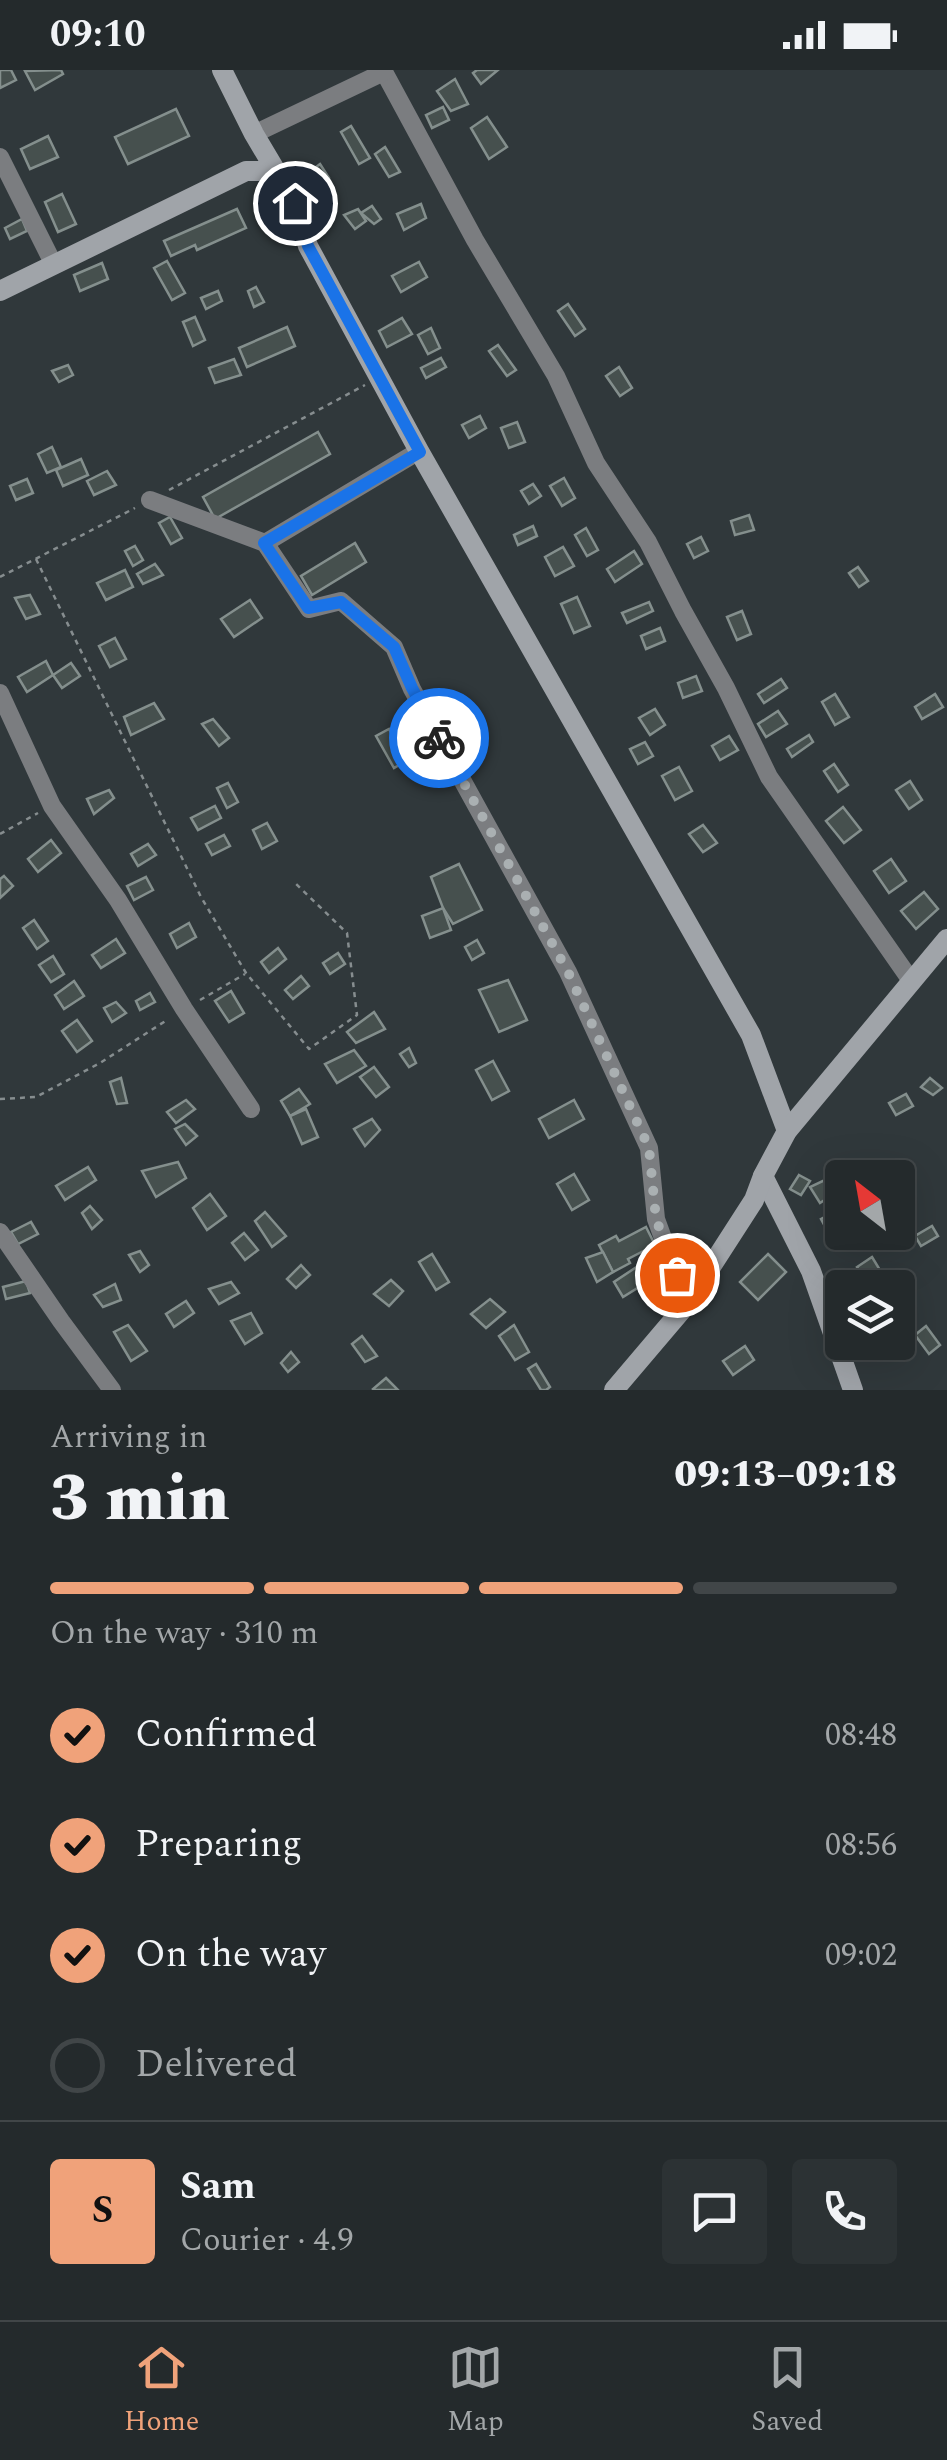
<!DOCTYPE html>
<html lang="en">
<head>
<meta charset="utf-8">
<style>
	body { margin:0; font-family:Spectral,serif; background:#2c3234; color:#f1f3f6; height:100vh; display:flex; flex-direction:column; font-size:38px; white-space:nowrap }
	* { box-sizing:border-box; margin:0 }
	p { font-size:32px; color:#a3a7a9 }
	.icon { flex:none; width:55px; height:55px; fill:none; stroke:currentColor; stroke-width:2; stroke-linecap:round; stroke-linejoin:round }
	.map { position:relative; height:1320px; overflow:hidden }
	.details { display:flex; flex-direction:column; background:#242a2c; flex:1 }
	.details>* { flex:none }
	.needle { width:65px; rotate:329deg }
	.fabs { position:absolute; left:825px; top:1090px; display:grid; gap:20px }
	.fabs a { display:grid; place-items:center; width:90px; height:90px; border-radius:10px; background:#242a2c; box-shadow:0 10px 40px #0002,0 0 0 2px #414648; font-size:50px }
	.pin { position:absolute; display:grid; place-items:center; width:85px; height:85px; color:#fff; margin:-42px; border:5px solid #fff; border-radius:50%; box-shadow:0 2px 10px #0007 }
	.courier { position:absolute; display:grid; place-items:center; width:100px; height:100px; margin:-50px; border:8px solid #1a73e8; border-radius:50%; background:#fff; color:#222; box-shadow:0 2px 12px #0007 }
	.head em { font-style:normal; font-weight:800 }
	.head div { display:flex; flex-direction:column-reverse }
	.head { display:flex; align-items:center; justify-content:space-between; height:170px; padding:0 50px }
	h1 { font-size:65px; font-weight:800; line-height:75px }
	.bar { display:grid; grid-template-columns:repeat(4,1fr); gap:15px 10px; align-content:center; height:120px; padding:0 50px }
	.bar i { height:12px; border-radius:8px; background:#414648 }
	.bar .current { background:#f0a27a }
	.bar p { grid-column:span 4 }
	.line { display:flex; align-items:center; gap:25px; padding:0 50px; border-top:2px solid #414648 }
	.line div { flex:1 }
	.round { display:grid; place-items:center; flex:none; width:105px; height:105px; border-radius:10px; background:#2c3234 }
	ol { padding:0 50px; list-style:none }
	li { display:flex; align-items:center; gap:30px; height:110px }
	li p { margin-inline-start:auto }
	li .icon { padding:10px; border-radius:50%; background:#f0a27a; color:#111; stroke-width:4 }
	li:last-child { color:#a3a7a9 }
	li i { width:55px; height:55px; border:5px solid #414648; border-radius:50% }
	.status { display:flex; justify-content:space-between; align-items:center; height:70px; padding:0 50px; background:#242a2c; direction:ltr }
	.status svg { height:28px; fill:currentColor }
	.tab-bar { display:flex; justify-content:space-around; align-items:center; height:140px; border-top:2px solid #414648; background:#242a2c; font-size:28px; color:#a3a7a9 }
	.tab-bar a { display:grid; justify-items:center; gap:5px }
	.tab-bar .current { color:#f0a27a }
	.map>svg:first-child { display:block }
	.building { fill:#46504e; stroke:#848f8d; stroke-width:2.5 }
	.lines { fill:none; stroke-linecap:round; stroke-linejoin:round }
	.path { stroke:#868d8f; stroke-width:2.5; stroke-dasharray:5 5; stroke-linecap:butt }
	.street { stroke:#7b7d80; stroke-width:18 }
	.secondary { stroke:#a0a4a9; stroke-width:20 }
	.done { stroke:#aab0b2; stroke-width:10; stroke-dasharray:0 18 }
	.route { stroke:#1a73e8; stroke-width:12 }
</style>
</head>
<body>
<div class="status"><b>09:10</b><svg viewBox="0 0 49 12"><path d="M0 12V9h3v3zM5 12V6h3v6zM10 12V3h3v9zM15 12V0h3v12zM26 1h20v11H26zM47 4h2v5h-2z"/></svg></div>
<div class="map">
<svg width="947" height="1320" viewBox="0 0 947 1320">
	<rect width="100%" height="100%" fill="#30383b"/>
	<g class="building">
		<path d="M0 0H11L16 10 0 18Z"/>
		<path d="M61 0 63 4 35 20 25 1Z"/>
		<path d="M477 0H498L481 14 473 3Z"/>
		<path d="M455 9 468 34 451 41 437 21Z"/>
		<path d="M443 37 449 50 432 58 426 45Z"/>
		<path d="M176 39 189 66 128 94 115 67Z"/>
		<path d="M487 47 507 77 489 89 471 58Z"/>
		<path d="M351 56 370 88 359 94 341 62Z"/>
		<path d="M48 66 58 87 30 99 21 79Z"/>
		<path d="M385 77 400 102 389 107 375 84Z"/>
		<path d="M320 94 329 108 321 114 312 100Z"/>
		<path d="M62 124 76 154 58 162 45 132Z"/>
		<path d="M421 134 426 148 404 160 397 144Z"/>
		<path d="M372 136 381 149 374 154 361 143Z"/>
		<path d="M237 139 246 158 197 180 195 175 171 186 164 171Z"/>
		<path d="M358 139 366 151 355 159 344 145Z"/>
		<path d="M22 149 27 161 10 169 5 158Z"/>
		<path d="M167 191 185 223 172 230 154 198Z"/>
		<path d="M419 192 427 207 401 222 392 206Z"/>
		<path d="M102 193 108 209 80 221 74 205Z"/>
		<path d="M256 217 264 232 254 237 248 221Z"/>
		<path d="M218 221 222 231 206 239 201 228Z"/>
		<path d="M568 234 585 259 575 266 558 241Z"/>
		<path d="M195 247 205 270 193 276 183 252Z"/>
		<path d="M402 248 412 264 387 277 379 261Z"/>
		<path d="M287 257 295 276 247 297 239 278Z"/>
		<path d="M431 258 440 278 428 284 418 265Z"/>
		<path d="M498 275 516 300 507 306 489 281Z"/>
		<path d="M441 288 446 297 426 308 421 298Z"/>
		<path d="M234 289 241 305 215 313 209 298Z"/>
		<path d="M68 295 73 305 59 312 52 301Z"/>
		<path d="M619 297 632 318 620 326 606 306Z"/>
		<path d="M480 346 486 358 469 368 462 355Z"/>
		<path d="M517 352 525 372 509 378 501 358Z"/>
		<path d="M318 362 330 384 215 449 203 427Z"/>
		<path d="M52 377 61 397 47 403 38 384Z"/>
		<path d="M81 389 88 405 63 416 56 400Z"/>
		<path d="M107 401 116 415 94 425 87 411Z"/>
		<path d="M564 408 575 428 562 436 550 416Z"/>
		<path d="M27 409 33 423 16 430 10 416Z"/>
		<path d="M533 414 541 426 529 434 521 421Z"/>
		<path d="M749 445 754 460 735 465 731 451Z"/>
		<path d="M170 447 182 468 171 474 159 453Z"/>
		<path d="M533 456 537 466 518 475 514 465Z"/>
		<path d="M586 458 598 480 587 486 575 465Z"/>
		<path d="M701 467 708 481 694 488 687 474Z"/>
		<path d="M355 473 366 492 312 525 301 506Z"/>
		<path d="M135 476 143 490 133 496 125 481Z"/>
		<path d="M563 477 574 496 555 506 545 487Z"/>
		<path d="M634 481 642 494 615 512 607 499Z"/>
		<path d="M155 494 163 505 143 514 137 504Z"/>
		<path d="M858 497 868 511 859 517 849 503Z"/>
		<path d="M125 500 133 517 106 530 97 513Z"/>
		<path d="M30 525 40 544 26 549 15 528Z"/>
		<path d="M577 527 590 556 574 563 561 534Z"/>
		<path d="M250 530 262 548 234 567 221 549Z"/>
		<path d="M649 532 653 541 627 553 622 543Z"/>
		<path d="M742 541 751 564 737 570 727 547Z"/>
		<path d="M660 558 665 571 646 579 641 566Z"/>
		<path d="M115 568 126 589 110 597 99 576Z"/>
		<path d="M46 591 53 605 27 622 18 607Z"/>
		<path d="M71 593 80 606 62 618 53 605Z"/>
		<path d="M696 606 702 621 683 628 678 613Z"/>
		<path d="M781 609 787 618 764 633 758 624Z"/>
		<path d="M835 624 849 647 835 655 822 632Z"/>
		<path d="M935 624 943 637 922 649 915 637Z"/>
		<path d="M154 633 164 649 131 665 124 647Z"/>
		<path d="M655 639 665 655 650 665 639 648Z"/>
		<path d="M778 641 787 654 766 667 758 654Z"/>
		<path d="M213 649 229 668 219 676 202 654Z"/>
		<path d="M389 659 406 691 394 698 376 666Z"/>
		<path d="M809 665 813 672 792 687 787 679Z"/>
		<path d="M729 666 738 680 720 690 712 676Z"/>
		<path d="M645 672 653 686 638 694 630 679Z"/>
		<path d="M834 694 848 715 838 722 824 701Z"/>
		<path d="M679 697 692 721 675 730 662 706Z"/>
		<path d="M910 711 922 730 909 739 896 720Z"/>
		<path d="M228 713 238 732 227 738 217 718Z"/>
		<path d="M109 720 114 728 94 744 87 729Z"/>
		<path d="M215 736 221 748 198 760 191 748Z"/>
		<path d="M843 737 861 760 844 773 826 751Z"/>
		<path d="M267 753 277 771 262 779 253 760Z"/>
		<path d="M703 755 717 773 703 782 689 764Z"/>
		<path d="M224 765 230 776 212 785 206 774Z"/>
		<path d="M51 770 61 783 38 802 28 789Z"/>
		<path d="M148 774 156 785 138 796 131 784Z"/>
		<path d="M891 789 906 811 889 823 874 801Z"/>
		<path d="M459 794 482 840 453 854 443 838 431 807Z"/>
		<path d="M4 806 13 816 0 828V809Z"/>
		<path d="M146 807 153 820 134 830 127 816Z"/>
		<path d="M924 822 938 839 916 859 901 841Z"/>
		<path d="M443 838 451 860 430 868 422 846Z"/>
		<path d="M34 850 48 871 37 879 23 858Z"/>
		<path d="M189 853 196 867 177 878 170 864Z"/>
		<path d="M116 869 125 883 101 898 92 885Z"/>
		<path d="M477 870 484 883 472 890 465 877Z"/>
		<path d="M278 878 286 889 269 903 261 892Z"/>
		<path d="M338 883 345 894 330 904 323 893Z"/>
		<path d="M53 886 64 904 51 912 39 895Z"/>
		<path d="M301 906 309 916 293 929 285 920Z"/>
		<path d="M508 910 527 950 499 962 479 920Z"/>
		<path d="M74 911 84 926 64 939 55 925Z"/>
		<path d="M231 921 244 943 229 952 215 931Z"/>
		<path d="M150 923 155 932 140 940 136 931Z"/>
		<path d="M116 932 126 943 112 952 104 938Z"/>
		<path d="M374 942 385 959 356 973 347 962Z"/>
		<path d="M77 950 92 971 77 982 62 961Z"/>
		<path d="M409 978 416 993 409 997 400 984Z"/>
		<path d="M354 980 366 996 337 1013 325 994Z"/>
		<path d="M493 991 509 1021 492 1030 476 1000Z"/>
		<path d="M374 997 389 1017 376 1027 360 1007Z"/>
		<path d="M121 1008 127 1033 117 1034 110 1012Z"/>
		<path d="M930 1008 942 1018 933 1025 921 1017Z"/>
		<path d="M299 1019 310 1034 290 1046 281 1031Z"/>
		<path d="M906 1024 913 1036 896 1045 889 1033Z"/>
		<path d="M186 1030 195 1039 176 1053 167 1042Z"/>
		<path d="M574 1030 584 1049 549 1068 539 1049Z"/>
		<path d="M306 1039 318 1067 302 1074 290 1046Z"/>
		<path d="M372 1049 380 1060 365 1076 354 1059Z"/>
		<path d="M185 1054 197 1066 186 1075 175 1059Z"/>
		<path d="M178 1092 186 1108 156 1127 142 1101Z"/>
		<path d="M88 1097 96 1110 65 1130 56 1116Z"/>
		<path d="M574 1104 589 1130 572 1140 557 1114Z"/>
		<path d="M799 1105 810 1111 801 1125 790 1119Z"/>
		<path d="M829 1108 838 1121 820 1133 810 1117Z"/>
		<path d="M210 1124 226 1146 207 1160 193 1138Z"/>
		<path d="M90 1136 102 1150 92 1159 82 1143Z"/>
		<path d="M840 1139 842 1151 827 1160 821 1149Z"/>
		<path d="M265 1142 286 1166 272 1177 255 1151Z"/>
		<path d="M31 1152 38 1164 18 1174 11 1162Z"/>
		<path d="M932 1156 938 1166 921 1176 915 1166Z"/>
		<path d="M646 1157 655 1175 628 1189 630 1193 613 1202 599 1175 616 1166 619 1171Z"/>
		<path d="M244 1163 258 1180 245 1190 232 1173Z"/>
		<path d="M140 1181 149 1195 140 1202 129 1185Z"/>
		<path d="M603 1182 613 1202 597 1212 586 1188Z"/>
		<path d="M432 1184 449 1212 436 1220 419 1192Z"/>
		<path d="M768 1184 786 1202 758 1230 740 1212Z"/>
		<path d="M872 1187 886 1210 874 1218H870L857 1197Z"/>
		<path d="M301 1195 310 1205 296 1218 287 1209Z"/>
		<path d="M638 1196 647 1212 623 1227 614 1212Z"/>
		<path d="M391 1210 403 1221 389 1236 374 1224Z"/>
		<path d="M26 1211 30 1223 6 1229 3 1217Z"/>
		<path d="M231 1212 239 1223 219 1234 209 1219Z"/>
		<path d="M115 1214 121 1230 103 1237 94 1225Z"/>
		<path d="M490 1229 505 1242 486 1258 471 1244Z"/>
		<path d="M186 1231 194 1243 174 1257 166 1244Z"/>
		<path d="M903 1233 915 1251 902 1258 898 1251V1237Z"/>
		<path d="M251 1243 262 1263 245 1274 231 1251Z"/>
		<path d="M128 1255 147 1281 131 1291 114 1262Z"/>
		<path d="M514 1255 529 1282 515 1290 499 1266Z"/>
		<path d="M926 1256 940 1275 929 1284 915 1265Z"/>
		<path d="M362 1266 377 1286 365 1292 352 1274Z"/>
		<path d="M745 1276 754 1290 733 1305 723 1291Z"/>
		<path d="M291 1282 299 1292 288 1302 281 1293Z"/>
		<path d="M536 1294 550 1317 546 1320H541L528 1299Z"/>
		<path d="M386 1308 398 1320H374L373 1319Z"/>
	</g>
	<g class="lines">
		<g class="path">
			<path d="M169 420 365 315"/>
			<path d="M36 489 201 827 246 903 309 979 357 945 347 863 295 813"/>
			<path d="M0 507 135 438"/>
			<path d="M0 764 38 743"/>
			<path d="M200 930 245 904"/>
			<path d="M0 1029 36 1027 100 993 167 950"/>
		</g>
		<g class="street">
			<path d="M383 0 475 170 556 306 596 393 648 472 683 541 726 618 769 707 912 912"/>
			<path d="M254 64 384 2"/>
			<path d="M0 87 54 195"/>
			<path d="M150 430 265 473 309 539 341 531 394 577 412 619 568 902 649 1078 656 1149 687 1234"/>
			<path d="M265 473 419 381"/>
			<path d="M0 623 52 736 118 830 184 939 251 1039"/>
			<path d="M0 1162 61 1251 112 1320"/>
		</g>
		<g class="secondary">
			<path d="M222 0 254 64 295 133 308 176 419 381 751 965 787 1061"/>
			<path d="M0 221 246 101H276"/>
			<path d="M763 1106 811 1201 853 1320"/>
			<path d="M614 1320 687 1234 754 1130 763 1106 787 1061 947 869"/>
		</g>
	</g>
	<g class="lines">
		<path class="done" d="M439 668 568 902 649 1078 656 1149 677 1205"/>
		<path class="route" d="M295 133 308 176 420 382 264 473 308 538 341 532 394 577 412 618 439 668"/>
	</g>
</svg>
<div class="fabs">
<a><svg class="needle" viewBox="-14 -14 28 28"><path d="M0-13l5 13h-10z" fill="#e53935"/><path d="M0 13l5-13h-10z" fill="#a3a7a9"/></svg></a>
<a><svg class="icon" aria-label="layers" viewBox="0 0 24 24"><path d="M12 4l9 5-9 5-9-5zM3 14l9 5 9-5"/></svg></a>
</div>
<div class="pin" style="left:677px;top:1205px;background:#ea580c"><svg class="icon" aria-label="bag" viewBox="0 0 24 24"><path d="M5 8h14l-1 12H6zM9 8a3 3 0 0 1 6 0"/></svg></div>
<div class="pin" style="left:295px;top:133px;background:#1f2937"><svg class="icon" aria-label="home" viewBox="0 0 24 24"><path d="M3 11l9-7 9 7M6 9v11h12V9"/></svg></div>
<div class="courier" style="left:439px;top:668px"><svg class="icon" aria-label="bike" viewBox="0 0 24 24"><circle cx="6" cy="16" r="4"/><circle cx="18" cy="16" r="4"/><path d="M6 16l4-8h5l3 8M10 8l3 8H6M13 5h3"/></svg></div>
</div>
<section class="details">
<div class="head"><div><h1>3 min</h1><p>Arriving in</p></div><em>09:13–09:18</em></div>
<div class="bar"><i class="current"></i><i class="current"></i><i class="current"></i><i></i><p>On the way · 310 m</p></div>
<ol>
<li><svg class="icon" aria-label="check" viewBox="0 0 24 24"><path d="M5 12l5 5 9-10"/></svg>Confirmed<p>08:48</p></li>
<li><svg class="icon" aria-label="check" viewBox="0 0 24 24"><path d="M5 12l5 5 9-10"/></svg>Preparing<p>08:56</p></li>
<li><svg class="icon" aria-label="check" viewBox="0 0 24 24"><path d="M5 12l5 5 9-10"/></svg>On the way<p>09:02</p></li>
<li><i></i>Delivered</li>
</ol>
<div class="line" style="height:180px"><b class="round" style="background:#f0a27a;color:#111">S</b><div><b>Sam</b><p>Courier · 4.9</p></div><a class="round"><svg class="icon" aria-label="chat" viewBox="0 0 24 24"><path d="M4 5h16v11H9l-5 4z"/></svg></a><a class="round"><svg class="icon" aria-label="phone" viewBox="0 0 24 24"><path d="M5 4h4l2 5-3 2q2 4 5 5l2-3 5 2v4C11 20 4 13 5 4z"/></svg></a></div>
</section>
<nav class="tab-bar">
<a class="current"><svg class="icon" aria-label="home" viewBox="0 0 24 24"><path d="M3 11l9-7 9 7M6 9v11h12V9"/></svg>Home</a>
<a><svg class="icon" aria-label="map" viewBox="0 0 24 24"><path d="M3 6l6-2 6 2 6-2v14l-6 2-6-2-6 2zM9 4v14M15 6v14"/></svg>Map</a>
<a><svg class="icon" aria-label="saved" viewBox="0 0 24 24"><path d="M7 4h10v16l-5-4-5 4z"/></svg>Saved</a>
</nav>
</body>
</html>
